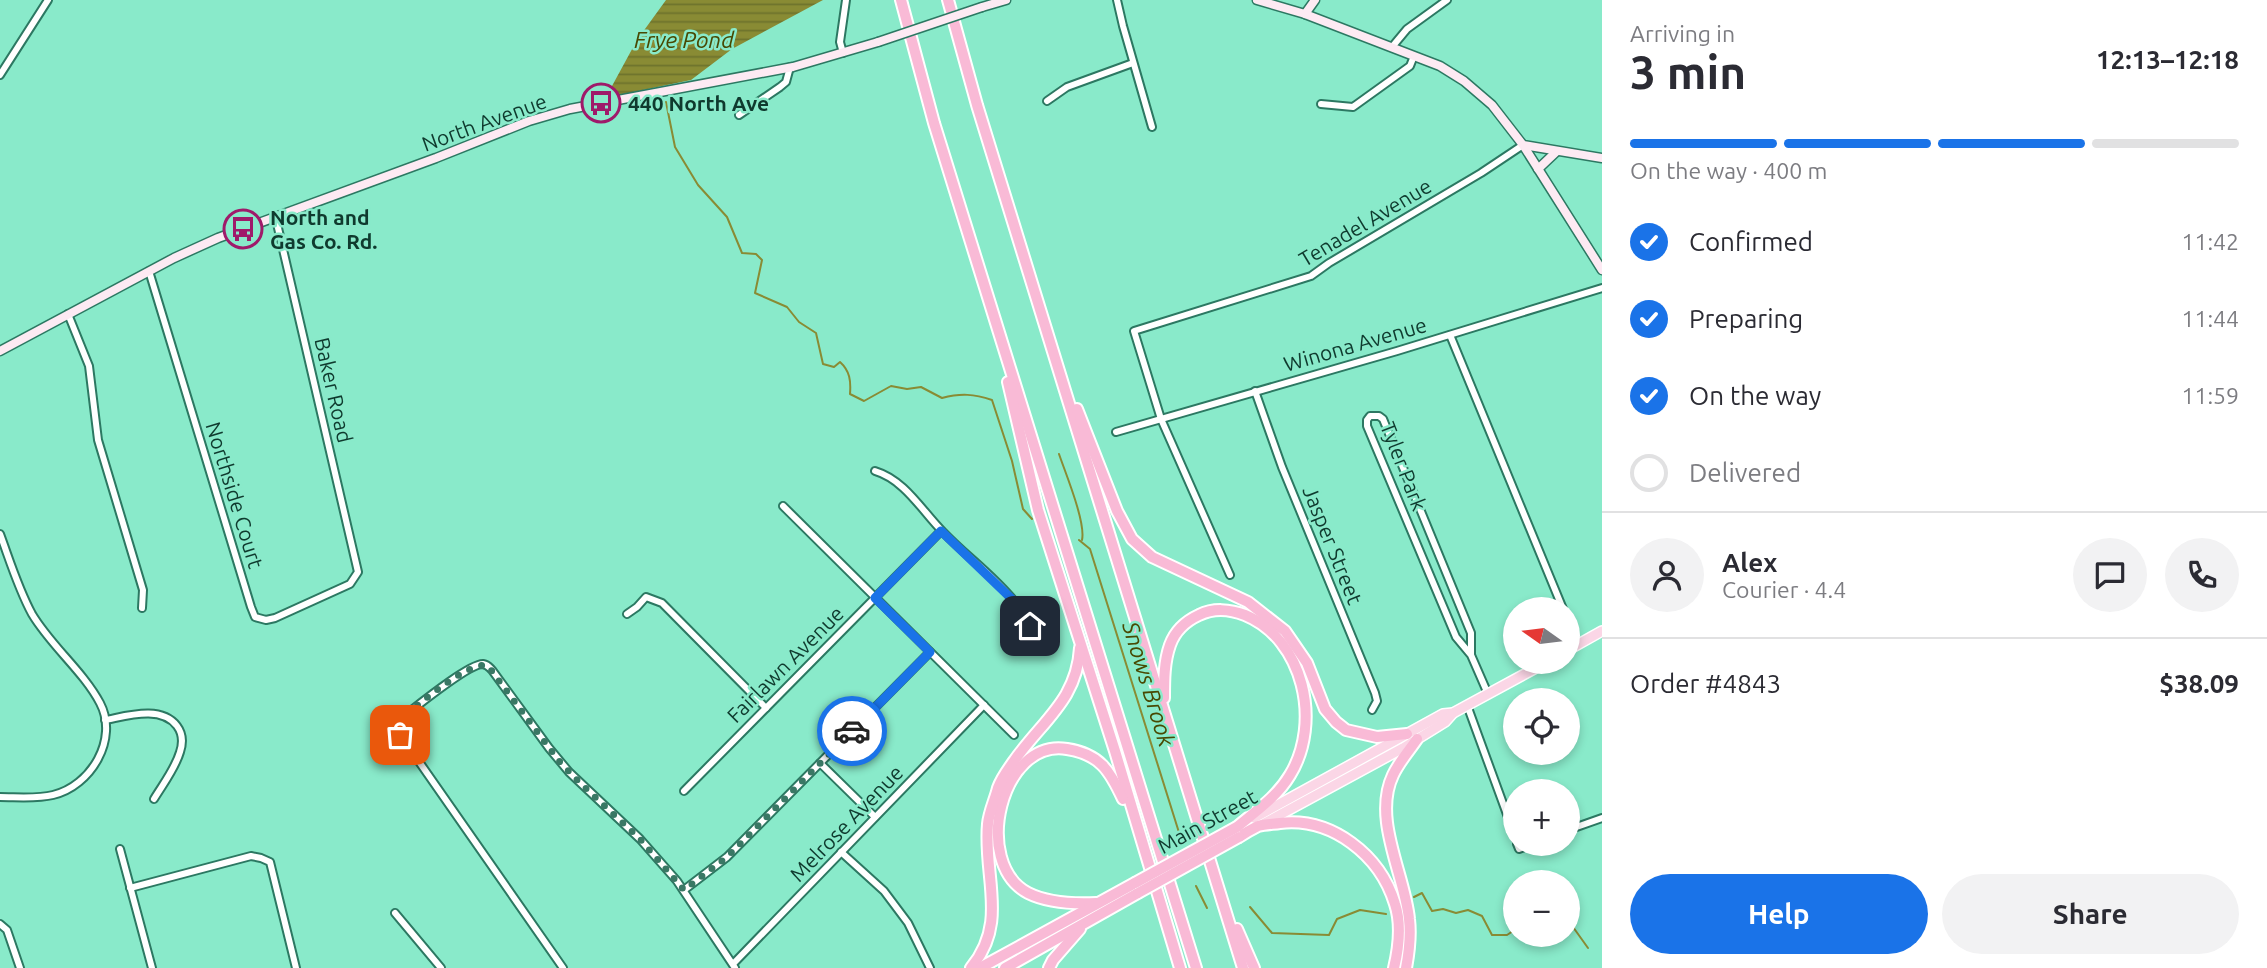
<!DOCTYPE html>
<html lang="en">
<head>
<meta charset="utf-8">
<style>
	body { margin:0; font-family:Ubuntu,sans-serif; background:#f2f2f3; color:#2b2b33; height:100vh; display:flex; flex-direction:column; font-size:26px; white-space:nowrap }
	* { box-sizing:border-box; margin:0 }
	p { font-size:23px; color:#7c7c81 }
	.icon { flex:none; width:38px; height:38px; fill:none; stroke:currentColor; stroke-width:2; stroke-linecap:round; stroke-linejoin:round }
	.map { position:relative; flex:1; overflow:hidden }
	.details { display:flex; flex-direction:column; background:#fff; width:665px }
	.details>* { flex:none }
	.needle { width:46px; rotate:284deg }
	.controls { position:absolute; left:1503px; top:597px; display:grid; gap:14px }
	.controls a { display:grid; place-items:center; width:77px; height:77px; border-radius:50%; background:#fff; box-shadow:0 4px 10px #0003; font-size:35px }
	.pin { position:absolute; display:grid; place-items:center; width:60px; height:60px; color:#fff; margin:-30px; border-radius:14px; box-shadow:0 4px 10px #0006 }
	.courier { position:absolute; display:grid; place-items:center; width:70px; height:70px; margin:-35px; border:5px solid #1a73e8; border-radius:50%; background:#fff; color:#222; box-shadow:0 2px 9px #0007 }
	.overview em { font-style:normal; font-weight:700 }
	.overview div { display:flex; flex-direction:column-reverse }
	.overview { display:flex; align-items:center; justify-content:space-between; height:119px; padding:0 28px }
	h1 { font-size:46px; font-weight:700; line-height:52px }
	.bar { display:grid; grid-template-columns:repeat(4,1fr); gap:10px 7px; align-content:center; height:84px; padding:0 28px }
	.bar i { height:9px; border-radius:5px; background:#e1e1e2 }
	.bar .active { background:#1a73e8 }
	.bar p { grid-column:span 4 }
	.line { display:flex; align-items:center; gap:18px; padding:0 28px; border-top:2px solid #e1e1e2 }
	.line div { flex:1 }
	.round { display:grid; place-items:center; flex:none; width:74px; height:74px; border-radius:37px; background:#f2f2f3 }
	ol { padding:0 28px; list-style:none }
	li { display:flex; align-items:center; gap:21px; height:77px }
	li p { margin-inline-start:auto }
	li .icon { padding:7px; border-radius:50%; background:#1a73e8; color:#fff; stroke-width:4 }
	li:last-child { color:#7c7c81 }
	li i { width:38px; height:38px; border:4px solid #e1e1e2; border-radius:50% }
	.primary-button { display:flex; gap:14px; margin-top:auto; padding:14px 28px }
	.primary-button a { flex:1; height:80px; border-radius:42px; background:#1a73e8; color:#fff; font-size:28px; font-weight:700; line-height:80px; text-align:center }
	.primary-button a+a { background:#f2f2f3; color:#2b2b33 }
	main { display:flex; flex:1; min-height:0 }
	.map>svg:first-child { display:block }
	.water { fill:url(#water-rules) }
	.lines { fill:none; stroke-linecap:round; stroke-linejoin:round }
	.stream { stroke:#898b34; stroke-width:2 }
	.street-casing { stroke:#2c7862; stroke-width:10 }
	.secondary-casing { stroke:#2c7862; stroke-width:11 }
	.primary-casing { stroke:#fff; stroke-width:12 }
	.highway-casing { stroke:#fff; stroke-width:14 }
	.street { stroke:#fff; stroke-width:6 }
	.secondary { stroke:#fdeaf3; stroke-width:8 }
	.primary { stroke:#fbd6e6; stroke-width:9 }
	.highway { stroke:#f9bad6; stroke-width:10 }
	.secondary-bridge-casing { stroke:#2c7862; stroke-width:11; stroke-linecap:butt }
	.highway-bridge-casing { stroke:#fff; stroke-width:14; stroke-linecap:butt }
	.secondary-bridge { stroke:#fdeaf3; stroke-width:8 }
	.highway-bridge { stroke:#f9bad6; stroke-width:10 }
	.done { stroke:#3a7865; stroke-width:7; stroke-dasharray:0 12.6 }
	.route { stroke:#1a73e8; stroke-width:9 }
	.labels { text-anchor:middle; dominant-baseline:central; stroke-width:5; stroke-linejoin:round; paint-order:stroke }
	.poi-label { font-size:21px; font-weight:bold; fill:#0f3a2e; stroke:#89eaca; text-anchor:start }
	.street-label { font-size:21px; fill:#0f3a2e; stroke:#89eaca }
	.water-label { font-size:23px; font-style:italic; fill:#484903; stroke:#89eaca }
</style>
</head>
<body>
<main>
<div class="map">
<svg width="1602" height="968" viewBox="0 0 1602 968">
	<defs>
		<pattern id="water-rules" width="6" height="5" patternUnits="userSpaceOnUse" patternTransform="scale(1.75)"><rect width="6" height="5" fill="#898b34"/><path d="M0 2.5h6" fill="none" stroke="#6e732c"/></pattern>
	</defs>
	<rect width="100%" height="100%" fill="#89eaca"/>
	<path class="water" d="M666 0H823L732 49 691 80 614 96 610 91 612 86 637 40Z"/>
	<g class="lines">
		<g class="stream">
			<path d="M666 102 675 147 698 185 727 217 742 253 756 254 762 260 755 293 787 307 799 322 816 333 823 364 834 367 840 362C850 371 851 381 850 394L864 401 891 386 907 389 921 387 942 398C961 393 974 394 992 400L1012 461 1023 509 1032 519"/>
			<path d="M1059 454C1065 472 1086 522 1082 540"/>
			<path d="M1079 540 1090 549 1182 842"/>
			<path d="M1196 886 1207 908"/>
			<path d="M1414 897 1422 893 1432 911 1443 909 1456 913 1468 910 1482 916 1492 935H1507L1516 929"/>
			<path d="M1250 907 1272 933 1329 935 1337 919 1360 910 1386 914"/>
			<path d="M1568 924 1573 927 1588 948"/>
		</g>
		<defs>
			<g id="street">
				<path d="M1117 0 1123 26 1152 127"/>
				<path d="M1392 47 1407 29 1447 0"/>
				<path d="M843 53 840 42 846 0"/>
				<path d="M0 75 48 0"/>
				<path d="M1047 101 1067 87 1133 63"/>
				<path d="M1321 104 1353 107 1410 66 1414 56"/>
				<path d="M739 115 780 87 786 82 790 67"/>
				<path d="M149 271 251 607 255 617 266 620 275 618 350 584 358 572 275 215"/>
				<path d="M68 314 89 366 98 440 143 590 142 608"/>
				<path d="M1450 335 1563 609"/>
				<path d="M1255 391 1282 467 1375 693 1377 701 1372 710"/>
				<path d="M1116 432 1397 351 1602 288"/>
				<path d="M875 471C905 480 922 511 943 532 966 556 993 575 1014 601 1025 615 1034 632 1043 647"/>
				<path d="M783 506 1014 735"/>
				<path d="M0 534C10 561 18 588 32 614 51 646 83 671 100 703 119 739 91 786 53 795 37 799 17 797 0 797"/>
				<path d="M1230 575 1161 419 1134 331 1311 276 1329 263 1481 173 1523 145"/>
				<path d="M627 614 637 607 646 597 662 603 766 708"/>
				<path d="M1568 622 1577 645"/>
				<path d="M1471 655V633L1383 419 1379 416H1370L1367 420V426L1456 637 1471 655 1488 694"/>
				<path d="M1467 705 1516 839"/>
				<path d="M105 720C127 716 161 705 177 726 183 734 183 743 180 752 175 769 163 784 154 799"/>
				<path d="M820 763 875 817"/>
				<path d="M684 791 941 531"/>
				<path d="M1568 830 1602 818"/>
				<path d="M1517 844 1519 849 1533 844"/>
				<path d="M120 849 152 968"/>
				<path d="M841 852 884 891 908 923 930 968"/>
				<path d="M130 888 251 856 261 858 270 862 296 968"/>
				<path d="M684 890 727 857 930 652"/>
				<path d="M395 913 441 968"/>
				<path d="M0 924 7 930 20 968"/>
				<path d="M733 964 984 705"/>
				<path d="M563 968 399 733V723L404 716C417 706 470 663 483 664 488 665 489 667 492 670L549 748 569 772 640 839 677 881 735 968"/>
			</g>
			<g id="secondary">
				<path d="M1257 0 1305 14 1440 66 1464 81 1492 105 1523 145 1602 158"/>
				<path d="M982 7 1006 0"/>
				<path d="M1305 14 1315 0"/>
				<path d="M1523 145 1602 270"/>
				<path d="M1538 169 1556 152"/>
				<path d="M0 351 174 258 218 238 436 158 529 121 570 109 793 67 878 42"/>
			</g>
			<g id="primary">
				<path d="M1568 650 1602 631"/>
				<path d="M1254 818 1443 714 1453 713 1547 662"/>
				<path d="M1261 825 1403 748 1445 722 1453 713"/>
			</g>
			<g id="highway">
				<path d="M901 0 934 123 1196 968"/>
				<path d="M948 0 977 105 1243 968"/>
				<path d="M1008 382 1038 510 1115 751 1180 968"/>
				<path d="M1077 409 1117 511 1132 539 1152 557 1248 602 1285 631 1307 663 1325 709 1336 722 1346 730 1377 737 1407 734"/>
				<path d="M1164 698C1164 680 1164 662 1170 645 1175 631 1186 621 1199 615 1213 608 1230 609 1245 615 1304 639 1322 723 1290 775 1277 797 1256 811 1237 827"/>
				<path d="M1239 837C1245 833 1252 829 1258 826 1265 824 1273 824 1280 823 1332 817 1380 855 1395 904 1402 925 1399 947 1394 968"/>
				<path d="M1096 903C1074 904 1048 903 1028 893 971 863 1001 738 1067 749 1100 754 1110 771 1123 799"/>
				<path d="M1237 929 1254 968"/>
				<path d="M971 968C1009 922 983 877 988 824 989 812 995 800 998 788 1002 777 1008 770 1014 761 1042 721 1077 700 1080 648"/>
				<path d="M980 968 1135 883"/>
				<path d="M1005 968 1138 893"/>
				<path d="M1049 968 1053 960 1080 929"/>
				<path d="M1406 968C1409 952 1411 936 1409 919 1405 875 1372 819 1393 775 1399 762 1409 751 1417 739"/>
			</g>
		</defs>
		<use href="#street" class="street-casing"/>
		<use href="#secondary" class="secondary-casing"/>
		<use href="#primary" class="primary-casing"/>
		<use href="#highway" class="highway-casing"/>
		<use href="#street" class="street"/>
		<use href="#secondary" class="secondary"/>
		<use href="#primary" class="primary"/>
		<use href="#highway" class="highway"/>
		<defs>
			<path id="secondary-bridge" d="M878 42 982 7"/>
			<g id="highway-bridge">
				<path d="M1135 883 1237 827"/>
				<path d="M1138 893 1239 837"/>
			</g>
		</defs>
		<use href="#secondary-bridge" class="secondary-bridge-casing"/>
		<use href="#highway-bridge" class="highway-bridge-casing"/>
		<use href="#secondary-bridge" class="secondary-bridge"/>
		<use href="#highway-bridge" class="highway-bridge"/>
	</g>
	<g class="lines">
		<path class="done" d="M400 735 399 726 404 716C420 704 469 660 488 666L559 761 580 783 640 839 684 890 727 857 852 731"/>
		<path class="route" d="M852 731 930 652 875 598 941 531 1015 602 1030 626"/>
	</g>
	<defs>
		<symbol id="bus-ring" viewBox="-11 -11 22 22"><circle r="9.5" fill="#89eaca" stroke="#9f1a6a" stroke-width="1.5"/><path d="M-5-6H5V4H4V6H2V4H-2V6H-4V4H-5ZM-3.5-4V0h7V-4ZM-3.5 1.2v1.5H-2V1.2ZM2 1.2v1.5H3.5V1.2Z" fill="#9f1a6a"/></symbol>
	</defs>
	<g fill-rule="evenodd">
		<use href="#bus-ring" x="579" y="81" width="44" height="44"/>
		<use href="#bus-ring" x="221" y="207" width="44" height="44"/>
	</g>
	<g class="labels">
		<g class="poi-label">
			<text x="628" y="103">440 North Ave</text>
			<text x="270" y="217">North and<tspan x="270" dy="24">Gas Co. Rd.</tspan></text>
		</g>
		<g class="street-label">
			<text transform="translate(484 122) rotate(-20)">North Avenue</text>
			<text transform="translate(1365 222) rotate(-31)">Tenadel Avenue</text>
			<text transform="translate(1355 344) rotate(-16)">Winona Avenue</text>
			<text transform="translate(334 390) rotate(77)">Baker Road</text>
			<text transform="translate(1404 466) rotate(69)">Tyler Park</text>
			<text transform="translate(235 495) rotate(73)">Northside Court</text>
			<text transform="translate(1333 545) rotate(68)">Jasper Street</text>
			<text transform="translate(785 664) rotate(-45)">Fairlawn Avenue</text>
			<text transform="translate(1207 821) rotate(-29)">Main Street</text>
			<text transform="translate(846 823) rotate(-46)">Melrose Avenue</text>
		</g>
		<g class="water-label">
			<text x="684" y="39">Frye Pond</text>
			<text transform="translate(1149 684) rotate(73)">Snows Brook</text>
		</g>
	</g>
</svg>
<div class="controls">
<a><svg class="needle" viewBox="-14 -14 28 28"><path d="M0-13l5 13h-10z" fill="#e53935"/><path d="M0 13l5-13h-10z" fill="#7c7c81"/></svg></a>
<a><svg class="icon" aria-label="locate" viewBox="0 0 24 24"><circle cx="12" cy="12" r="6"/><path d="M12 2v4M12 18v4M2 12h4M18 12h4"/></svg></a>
<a>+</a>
<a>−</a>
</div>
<div class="pin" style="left:400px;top:735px;background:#ea580c"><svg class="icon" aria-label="bag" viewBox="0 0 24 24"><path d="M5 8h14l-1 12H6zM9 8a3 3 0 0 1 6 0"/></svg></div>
<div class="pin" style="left:1030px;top:626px;background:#1f2937"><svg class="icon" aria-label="home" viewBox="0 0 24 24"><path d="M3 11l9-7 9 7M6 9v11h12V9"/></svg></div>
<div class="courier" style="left:852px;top:731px"><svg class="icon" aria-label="car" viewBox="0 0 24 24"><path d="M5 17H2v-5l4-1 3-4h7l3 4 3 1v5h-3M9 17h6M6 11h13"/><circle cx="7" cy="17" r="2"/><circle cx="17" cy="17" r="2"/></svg></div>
</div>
<section class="details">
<div class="overview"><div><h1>3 min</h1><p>Arriving in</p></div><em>12:13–12:18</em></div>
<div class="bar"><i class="active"></i><i class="active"></i><i class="active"></i><i></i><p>On the way · 400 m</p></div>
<ol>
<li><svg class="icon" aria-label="check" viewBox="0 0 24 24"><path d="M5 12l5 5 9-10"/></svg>Confirmed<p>11:42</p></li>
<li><svg class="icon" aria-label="check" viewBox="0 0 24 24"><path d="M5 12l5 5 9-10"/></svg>Preparing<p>11:44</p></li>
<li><svg class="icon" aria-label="check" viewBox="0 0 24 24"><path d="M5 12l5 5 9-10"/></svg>On the way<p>11:59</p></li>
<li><i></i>Delivered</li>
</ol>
<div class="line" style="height:126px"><a class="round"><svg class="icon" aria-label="person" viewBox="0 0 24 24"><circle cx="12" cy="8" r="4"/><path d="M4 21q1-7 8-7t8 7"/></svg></a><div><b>Alex</b><p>Courier · 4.4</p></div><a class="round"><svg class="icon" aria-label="chat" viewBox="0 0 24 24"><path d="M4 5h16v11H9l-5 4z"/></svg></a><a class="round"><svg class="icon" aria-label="phone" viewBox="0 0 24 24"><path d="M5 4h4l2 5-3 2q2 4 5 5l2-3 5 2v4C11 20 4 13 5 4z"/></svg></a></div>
<div class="line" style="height:91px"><div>Order #4843</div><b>$38.09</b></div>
<div class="primary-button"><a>Help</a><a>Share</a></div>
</section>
</main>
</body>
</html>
